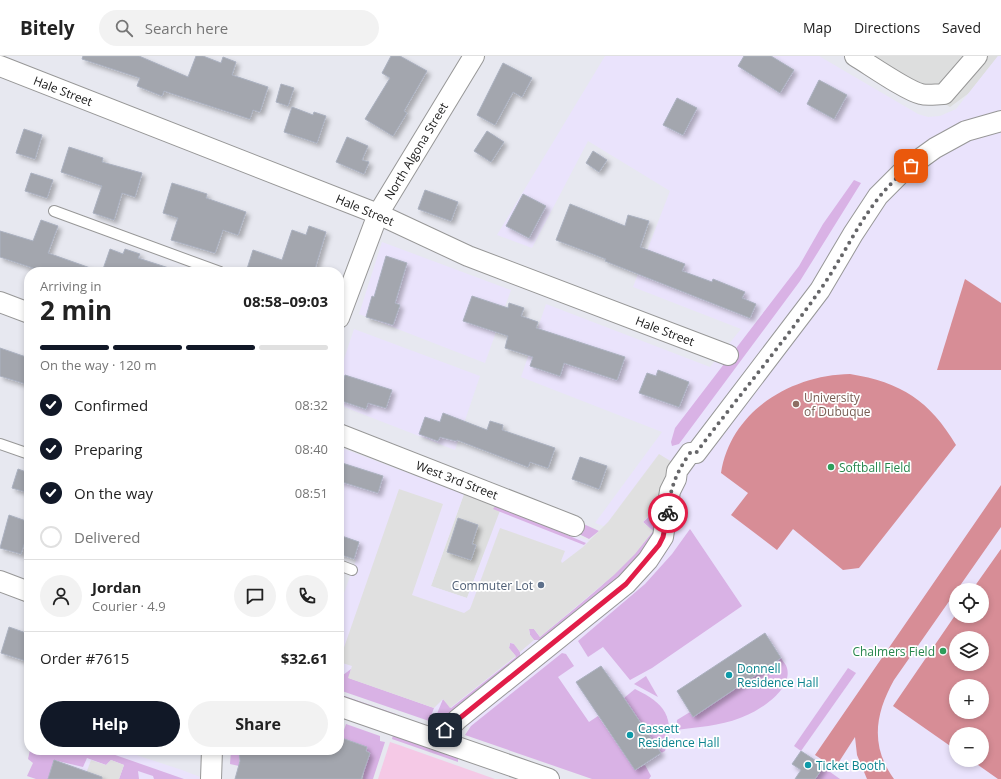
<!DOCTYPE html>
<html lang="en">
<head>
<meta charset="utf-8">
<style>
	body { margin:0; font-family:"Open Sans",sans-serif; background:#f2f2f2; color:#222; height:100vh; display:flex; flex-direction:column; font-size:15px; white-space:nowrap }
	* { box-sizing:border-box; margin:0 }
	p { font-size:13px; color:#767676 }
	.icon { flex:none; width:22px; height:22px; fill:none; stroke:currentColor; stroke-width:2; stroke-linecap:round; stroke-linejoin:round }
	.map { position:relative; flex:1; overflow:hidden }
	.side { position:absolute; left:24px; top:211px; width:320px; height:488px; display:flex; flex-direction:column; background:#fff; border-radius:16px; box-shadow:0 2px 6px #0003 }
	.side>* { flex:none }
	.fabs { position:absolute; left:949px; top:527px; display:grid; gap:8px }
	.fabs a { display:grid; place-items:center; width:40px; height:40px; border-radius:50%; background:#fff; box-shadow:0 2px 6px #0003; font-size:20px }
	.pin { position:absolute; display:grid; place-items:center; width:34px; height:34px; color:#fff; margin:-17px; border-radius:8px; box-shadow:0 2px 6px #0006 }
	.courier { position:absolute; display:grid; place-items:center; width:40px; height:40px; margin:-20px; border:3px solid #e11d48; border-radius:50%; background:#fff; color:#222; box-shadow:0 1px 5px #0007 }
	.overview em { font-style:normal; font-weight:700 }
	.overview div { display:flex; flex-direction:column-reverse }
	.overview { display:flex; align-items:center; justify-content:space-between; height:68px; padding:0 16px }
	h1 { font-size:26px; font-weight:700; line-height:30px }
	.bar { display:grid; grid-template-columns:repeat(4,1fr); gap:6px 4px; align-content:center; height:48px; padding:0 16px }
	.bar i { height:5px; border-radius:3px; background:#e0e0e0 }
	.bar .selected { background:#111827 }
	.bar p { grid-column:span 4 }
	.line { display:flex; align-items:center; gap:10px; padding:0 16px; border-top:1px solid #e0e0e0 }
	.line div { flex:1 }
	.round { display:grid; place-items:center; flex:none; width:42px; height:42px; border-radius:21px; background:#f2f2f2 }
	ol { padding:0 16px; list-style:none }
	li { display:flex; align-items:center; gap:12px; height:44px }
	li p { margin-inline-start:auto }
	li .icon { padding:4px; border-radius:50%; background:#111827; color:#fff; stroke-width:4 }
	li:last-child { color:#767676 }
	li i { width:22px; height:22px; border:2px solid #e0e0e0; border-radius:50% }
	.button { display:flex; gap:8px; margin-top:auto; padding:8px 16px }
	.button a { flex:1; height:46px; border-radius:24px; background:#111827; color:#fff; font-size:16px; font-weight:700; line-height:46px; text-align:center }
	.button a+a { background:#f2f2f2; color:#222 }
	header { display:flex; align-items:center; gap:24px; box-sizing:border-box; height:56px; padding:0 20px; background:#fff; border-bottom:1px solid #e0e0e0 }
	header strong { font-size:19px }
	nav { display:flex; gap:22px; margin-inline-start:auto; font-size:14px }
	.search { width:280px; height:36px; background:#f2f2f2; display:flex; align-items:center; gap:10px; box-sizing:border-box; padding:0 14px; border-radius:22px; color:#767676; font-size:15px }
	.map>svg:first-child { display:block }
	.residential { fill:#dddede }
	.education { fill:#eae3fc; fill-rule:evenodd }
	.grass { fill:#d9b2e5 }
	.park { fill:#f5c9e6 }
	.pitch { fill:#d78d96; fill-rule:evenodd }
	.parking { fill:#e0e0e0 }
	.building { fill:#a3a6ae; stroke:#abb1c0; filter:url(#shadow) }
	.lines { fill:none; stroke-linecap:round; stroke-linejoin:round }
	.service-casing { stroke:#979797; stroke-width:12 }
	.minor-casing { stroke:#979797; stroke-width:22 }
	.service { stroke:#fff; stroke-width:10 }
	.minor { stroke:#fff; stroke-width:20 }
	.done { stroke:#666669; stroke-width:4; stroke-dasharray:0 7.2 }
	.route { stroke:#e11d48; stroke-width:5 }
	.education-dot { fill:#8d6e63; stroke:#fff; stroke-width:1.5 }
	.leisure-dot { fill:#2e9e5b; stroke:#fff; stroke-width:1.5 }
	.service-dot { fill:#5c6f8a; stroke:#fff; stroke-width:1.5 }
	.culture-dot { fill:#0f9aa8; stroke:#fff; stroke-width:1.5 }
	.labels { text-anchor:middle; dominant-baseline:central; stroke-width:3.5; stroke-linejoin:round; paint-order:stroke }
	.street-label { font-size:12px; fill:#202020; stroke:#fff }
	.education-label { font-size:12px; fill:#785e54; stroke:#fff; text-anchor:start }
	.leisure-label { font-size:12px; fill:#27864d; stroke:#fff; text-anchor:start }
	.service-label { font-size:12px; fill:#4e5e75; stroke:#fff; text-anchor:end }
	.culture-label { font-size:12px; fill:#0d838f; stroke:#fff; text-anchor:start }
</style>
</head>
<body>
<header>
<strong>Bitely</strong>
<div class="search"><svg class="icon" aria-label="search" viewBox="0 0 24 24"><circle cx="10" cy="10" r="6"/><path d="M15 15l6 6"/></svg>Search here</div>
<nav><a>Map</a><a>Directions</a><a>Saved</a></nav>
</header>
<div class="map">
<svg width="1001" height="723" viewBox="0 0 1001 723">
	<defs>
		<filter id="shadow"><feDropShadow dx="3.5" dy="3.5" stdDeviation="2" flood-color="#0004"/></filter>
	</defs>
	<rect width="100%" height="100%" fill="#e7e8f0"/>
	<g class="residential">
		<path d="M868 0H998L969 37 950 51Z"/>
		<path d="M464 438 502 452 467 542 431 530Z"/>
	</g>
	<g class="education">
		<path d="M605 0H819L918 58 928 61 940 60 956 53 998 0H1001V723H617L339 626V551L356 504 339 498V391L464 438 431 530 467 542 501 452 602 490 609 472 595 467 662 376 521 321 546 248 710 311 741 273 633 231 670 135 588 85 532 192 497 179ZM956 534H982V560H956ZM956 582H982V608H956ZM956 630H982V656H956ZM956 678H982V704H956Z"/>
		<path d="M382 186 511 234 485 307 359 258Z"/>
		<path d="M354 273 480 320 455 394 339 349V318Z"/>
		<path d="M53 694H121L182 714 200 721 199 723H43Z"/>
	</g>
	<g class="grass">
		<path d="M854 124 861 127 800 225 679 388 672 390 671 386 675 372 799 210 823 168Z"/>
		<path d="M496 449 586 487 584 489 498 455 493 453Z"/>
		<path d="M651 459 655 461C659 476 641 502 630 512 602 538 570 560 541 584H534L530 579 529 573H534L540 581C580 548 621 517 653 475L643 466Z"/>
		<path d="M577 465 599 475 589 483 573 475Z"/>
		<path d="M690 473 742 550 652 612 630 624 603 591 588 601 578 585 645 528 672 498Z"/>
		<path d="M510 587 515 588 520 596V601L436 668 434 665 443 643 451 652 516 601 509 592Z"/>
		<path d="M562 597 566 598 574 610 558 621 589 666 598 660 635 714 645 709 651 720 649 723H592L465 679 471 670Z"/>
		<path d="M781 602C783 606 786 608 787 612 793 634 758 656 740 662 720 670 697 671 676 674L677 664 690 656 693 661Z"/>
		<path d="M848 612 856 617 801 695 794 690Z"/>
		<path d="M351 613 349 622 434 652 429 665 339 634V622Z"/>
		<path d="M646 620 658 641 634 628Z"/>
		<path d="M635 633C664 647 676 661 665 695L661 697 624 642Z"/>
		<path d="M339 638 396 658 395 659 339 640Z"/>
		<path d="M346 668 380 680V685L385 686 373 723H363L367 691 339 681V673L344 674Z"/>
		<path d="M393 679 458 702V706L392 683Z"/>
		<path d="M30 694H101L184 723H154L153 720 138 715 139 723H119L124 709 111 704 106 709 87 702 83 711 54 704 48 723H36L27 720 33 707 28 703Z"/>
		<path d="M231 694H240L239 710 230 708Z"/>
		<path d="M823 711 840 723H815Z"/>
	</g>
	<path class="park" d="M390 686 399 689 495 723H378Z"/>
	<g class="pitch">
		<path d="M965 223 1001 247V314H937Z"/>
		<path d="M850 318C901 326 930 345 956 389L859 512 843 514 793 473 777 494 731 459 748 437 721 417C731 354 792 319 850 318Z"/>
		<path d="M1001 429V471L894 624C875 658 870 690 894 723H867L857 699 855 681 835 712 815 699Z"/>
		<path d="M1001 493V723H998L971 704H982V678H956V694L893 650 956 558V560H982V534H972ZM956 582H982V608H956ZM956 630H982V656H956Z"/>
	</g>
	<g class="parking">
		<path d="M659 398 677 409 648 460 643 466 653 475 635 498 614 519 540 581 534 573H529L530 579 534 584 520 596 513 587H510L509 592 516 600 450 652 443 643 434 652 348 622 352 610 339 606 399 433 443 448 412 539 464 557 470 553 500 472 565 495 561 505 562 507 583 491 608 466Z"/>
		<path d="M91 704 106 709 111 704 124 709 119 723H84Z"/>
	</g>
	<g class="building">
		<path d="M83 0H139L188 21 196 0H203L221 7 223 1 236 6 232 19 268 31 260 56 253 54 250 63 164 35 162 40 137 30 140 22 82 3Z"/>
		<path d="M391 0H400L427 15 404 55 407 57 393 80 365 63 390 22 382 17Z"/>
		<path d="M744 0H771L794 14 780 37 738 10Z"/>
		<path d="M503 7 532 22 522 41 513 36 495 69 477 59Z"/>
		<path d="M819 24 847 39 834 63 807 48Z"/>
		<path d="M281 28 294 32 288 50 276 46Z"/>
		<path d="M677 42 697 52 683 79 663 69Z"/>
		<path d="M292 51 313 59 314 56 326 60 317 87 284 76Z"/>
		<path d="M24 73 42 79 35 103 16 97Z"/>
		<path d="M487 75 504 86 491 106 474 95Z"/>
		<path d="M347 81 368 90 362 104 369 106 364 118 336 106Z"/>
		<path d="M69 91 103 102 102 106 142 117 135 141 122 137 114 164 93 157 102 130 61 116Z"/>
		<path d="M593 95 607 104 599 116 586 107Z"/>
		<path d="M31 117 53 124 47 142 25 135Z"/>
		<path d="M172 127 207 138 206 142 246 156 238 179 223 174 215 197 171 184 178 162 163 157Z"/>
		<path d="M425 134 458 146 451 165 418 153Z"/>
		<path d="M523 138 546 150 529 182 506 170Z"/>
		<path d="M570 148 625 170 628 159 649 165 640 191 685 208 682 215 712 226 713 223 745 236 742 242 756 248 750 262 605 205 606 203 556 184Z"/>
		<path d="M41 164 58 170 48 197 96 214V216H32L33 212 0 201V175L33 185Z"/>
		<path d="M309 170 326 176 314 216H246L253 194 282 204 292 174 306 179Z"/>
		<path d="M110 193 123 198 125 193 140 198 138 202 172 213V216H102Z"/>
		<path d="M386 200 407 207 395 247 400 249 393 269 366 261 372 240 374 241Z"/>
		<path d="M472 240 508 252 509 247 524 252 521 260 538 266 536 272 625 301 617 324 564 307 560 320 530 310 533 301 505 292 508 280 463 265Z"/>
		<path d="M0 292 29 302V329L0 320Z"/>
		<path d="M658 314 689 326 679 351 639 337 647 317 656 320Z"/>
		<path d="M345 319 392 334 386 352 368 347 366 353 339 344Z"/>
		<path d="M443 357 487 374 490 365 503 369 502 374 555 392 548 412 530 406 528 411 457 384 456 385 440 381 438 385 419 378 425 361 440 366Z"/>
		<path d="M580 401 607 410 599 433 572 423Z"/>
		<path d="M339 406 383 420 378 437 339 425Z"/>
		<path d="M18 413 29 417V437L12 432Z"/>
		<path d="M9 459 29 466V473L21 498 0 492Z"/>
		<path d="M458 462 478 469 472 488 476 489 471 504 447 496Z"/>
		<path d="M339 479 359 486 354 503 339 498Z"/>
		<path d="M9 571 29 578V606L1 597Z"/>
		<path d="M765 577 781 602 693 661 677 635Z"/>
		<path d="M601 610 624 642 661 697 635 714 576 626Z"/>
		<path d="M339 681 367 691 366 695 370 697 361 723H235L240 705 239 694H339Z"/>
		<path d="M801 695 824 710 815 723H795L801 714 792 708Z"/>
		<path d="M54 704 102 721V723H48Z"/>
	</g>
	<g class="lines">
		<defs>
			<g id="service">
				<path d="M54 155 220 216"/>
				<path d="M0 388 29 398"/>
				<path d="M339 509 352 514"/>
			</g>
			<g id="minor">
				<path d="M855 0C870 9 907 35 921 38 928 40 936 38 944 38L977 0"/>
				<path d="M0 10 378 158 468 200 728 299"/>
				<path d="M0 246 29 257"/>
				<path d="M339 262 378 158 474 0"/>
				<path d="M339 378 574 470"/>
				<path d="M0 525 29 536"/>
				<path d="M339 650 549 723"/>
				<path d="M438 683 458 663 626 528 648 504 663 481 670 435 676 423 677 415 690 397H696L820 234 853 178 878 140 903 115 935 92 966 75 1001 65"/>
				<path d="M211 723 212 694"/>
			</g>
		</defs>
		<use href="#service" class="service-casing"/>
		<use href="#minor" class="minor-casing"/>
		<use href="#service" class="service"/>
		<use href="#minor" class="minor"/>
	</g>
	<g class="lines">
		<path class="done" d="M668 457C670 432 676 417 690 397H696C737 342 781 290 820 234 851 190 866 144 911 110"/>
		<path class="route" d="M445 674 626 528 659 489 663 481 668 457"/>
	</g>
	<circle class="education-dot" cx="796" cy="348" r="4"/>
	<g class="leisure-dot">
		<circle cx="831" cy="411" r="4"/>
		<circle cx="943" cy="595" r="4"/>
	</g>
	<circle class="service-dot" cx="541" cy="529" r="4"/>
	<g class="culture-dot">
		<circle cx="729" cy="619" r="4"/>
		<circle cx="630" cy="679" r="4"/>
		<circle cx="808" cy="709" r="4"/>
	</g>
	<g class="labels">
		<g class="street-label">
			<text transform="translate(63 35) rotate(21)">Hale Street</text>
			<text transform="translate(416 95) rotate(-59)">North Algona Street</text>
			<text transform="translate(365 154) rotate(23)">Hale Street</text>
			<text transform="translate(665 275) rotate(21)">Hale Street</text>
			<text transform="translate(457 424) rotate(21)">West 3rd Street</text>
		</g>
		<g class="education-label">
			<text x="804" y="341">University<tspan x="804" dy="14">of Dubuque</tspan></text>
		</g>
		<g class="leisure-label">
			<text x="839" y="411">Softball Field</text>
			<text x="935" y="595" text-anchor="end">Chalmers Field</text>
		</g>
		<g class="service-label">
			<text x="533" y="529">Commuter Lot</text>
		</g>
		<g class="culture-label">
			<text x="737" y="612">Donnell<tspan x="737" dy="14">Residence Hall</tspan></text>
			<text x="638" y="672">Cassett<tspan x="638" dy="14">Residence Hall</tspan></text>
			<text x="816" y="709">Ticket Booth</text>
		</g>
	</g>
</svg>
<div class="fabs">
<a><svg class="icon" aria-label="locate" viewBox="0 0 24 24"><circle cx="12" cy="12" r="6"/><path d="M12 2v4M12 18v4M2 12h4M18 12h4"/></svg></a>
<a><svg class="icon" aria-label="layers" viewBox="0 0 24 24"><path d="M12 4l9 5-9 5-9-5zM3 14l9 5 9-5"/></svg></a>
<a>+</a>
<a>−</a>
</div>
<div class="pin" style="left:911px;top:110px;background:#ea580c"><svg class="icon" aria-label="bag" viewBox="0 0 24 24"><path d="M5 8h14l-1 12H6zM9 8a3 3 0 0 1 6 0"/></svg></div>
<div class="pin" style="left:445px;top:674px;background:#1f2937"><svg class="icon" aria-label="home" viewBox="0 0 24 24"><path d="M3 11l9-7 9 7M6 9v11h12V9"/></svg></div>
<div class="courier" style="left:668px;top:457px"><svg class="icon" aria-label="bike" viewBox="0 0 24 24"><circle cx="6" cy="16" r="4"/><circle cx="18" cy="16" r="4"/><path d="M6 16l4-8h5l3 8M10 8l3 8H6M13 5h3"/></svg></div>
<section class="side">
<div class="overview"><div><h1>2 min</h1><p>Arriving in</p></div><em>08:58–09:03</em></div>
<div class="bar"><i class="selected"></i><i class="selected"></i><i class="selected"></i><i></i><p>On the way · 120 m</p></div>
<ol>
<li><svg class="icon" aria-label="check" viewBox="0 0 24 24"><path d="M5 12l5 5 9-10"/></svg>Confirmed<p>08:32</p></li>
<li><svg class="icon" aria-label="check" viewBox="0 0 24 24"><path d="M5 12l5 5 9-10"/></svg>Preparing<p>08:40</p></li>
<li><svg class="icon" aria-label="check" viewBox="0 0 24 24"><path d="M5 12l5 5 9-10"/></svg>On the way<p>08:51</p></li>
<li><i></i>Delivered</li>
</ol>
<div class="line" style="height:72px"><a class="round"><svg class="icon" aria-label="person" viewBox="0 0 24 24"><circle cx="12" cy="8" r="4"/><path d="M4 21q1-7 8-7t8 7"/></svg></a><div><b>Jordan</b><p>Courier · 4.9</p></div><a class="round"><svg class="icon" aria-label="chat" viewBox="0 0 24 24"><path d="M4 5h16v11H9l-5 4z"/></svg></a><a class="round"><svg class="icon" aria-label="phone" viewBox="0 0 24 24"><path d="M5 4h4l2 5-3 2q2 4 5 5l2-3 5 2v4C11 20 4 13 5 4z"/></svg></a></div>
<div class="line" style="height:52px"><div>Order #7615</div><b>$32.61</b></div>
<div class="button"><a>Help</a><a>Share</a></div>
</section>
</div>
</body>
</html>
